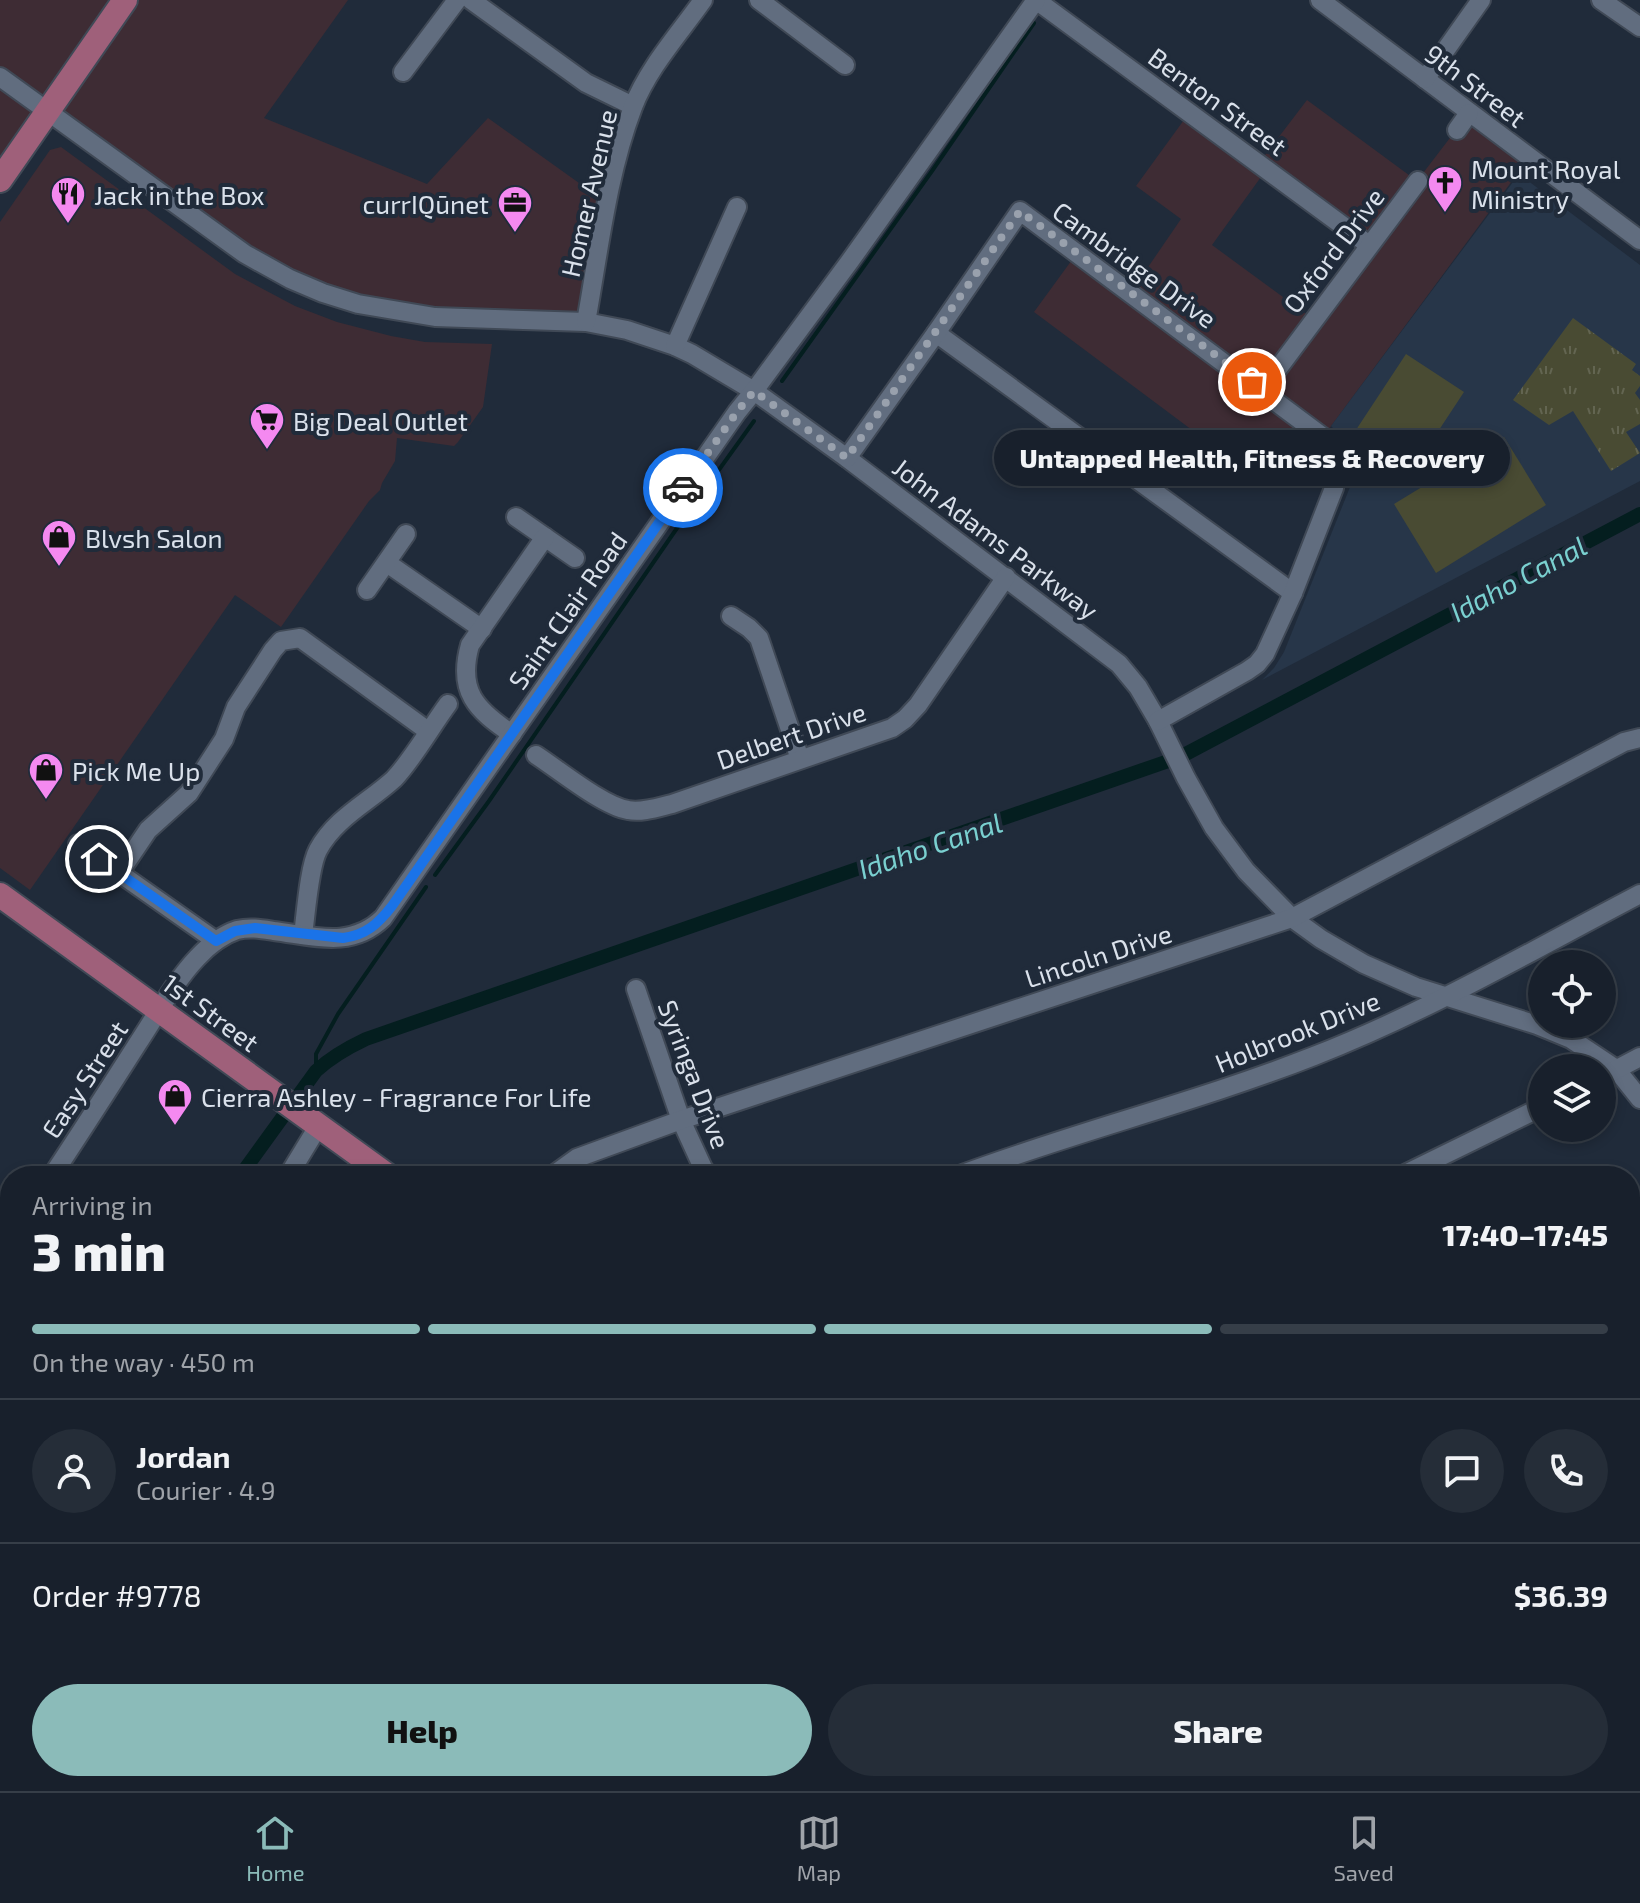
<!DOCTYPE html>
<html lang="en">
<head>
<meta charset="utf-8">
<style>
	body { margin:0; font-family:"Exo 2",sans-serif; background:#252d38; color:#f1f3f6; height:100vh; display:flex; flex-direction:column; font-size:30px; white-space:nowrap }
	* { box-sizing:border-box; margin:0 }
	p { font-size:26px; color:#9fa3a9 }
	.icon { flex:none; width:44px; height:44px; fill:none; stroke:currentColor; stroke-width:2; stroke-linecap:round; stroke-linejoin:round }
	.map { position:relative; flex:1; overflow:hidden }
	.sheet { position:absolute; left:0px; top:1166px; width:1640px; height:626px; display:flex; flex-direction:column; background:#18202c; border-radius:32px 32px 0 0; box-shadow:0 4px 12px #0003,0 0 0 2px #363e48 }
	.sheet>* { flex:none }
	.fabs { position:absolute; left:1528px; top:950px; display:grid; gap:16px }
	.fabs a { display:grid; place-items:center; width:88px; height:88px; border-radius:50%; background:#18202c; box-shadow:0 4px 12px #0003,0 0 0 2px #363e48; font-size:40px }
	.pin { position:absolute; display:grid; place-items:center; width:68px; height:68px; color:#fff; margin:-34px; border:4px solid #fff; border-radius:50%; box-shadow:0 2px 8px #0007 }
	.courier { position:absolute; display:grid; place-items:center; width:80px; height:80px; margin:-40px; border:6px solid #1a73e8; border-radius:50%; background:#fff; color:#222; box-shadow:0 2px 10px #0007 }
	.bubble { position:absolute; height:56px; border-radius:28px; background:#18202c; box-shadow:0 4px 12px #0003,0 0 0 2px #363e48; font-size:26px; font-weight:800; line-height:56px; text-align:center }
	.headline em { font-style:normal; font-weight:800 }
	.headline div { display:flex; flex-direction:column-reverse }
	.headline { display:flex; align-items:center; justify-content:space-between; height:136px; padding:0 32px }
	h1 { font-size:52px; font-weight:800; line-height:60px }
	.bar { display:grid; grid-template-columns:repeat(4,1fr); gap:12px 8px; align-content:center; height:96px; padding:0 32px }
	.bar i { height:10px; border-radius:6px; background:#363e48 }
	.bar .current { background:#8bbbb9 }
	.bar p { grid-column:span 4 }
	.line { display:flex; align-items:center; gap:20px; padding:0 32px; border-top:2px solid #363e48 }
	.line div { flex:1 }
	.round { display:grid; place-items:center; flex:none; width:84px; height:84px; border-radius:42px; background:#252d38 }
	.button { display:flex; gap:16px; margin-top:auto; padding:16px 32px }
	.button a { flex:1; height:92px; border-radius:48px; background:#8bbbb9; color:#111; font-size:32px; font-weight:800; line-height:92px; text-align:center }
	.button a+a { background:#252d38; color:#f1f3f6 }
	.tabs { display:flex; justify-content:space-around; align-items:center; height:112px; border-top:2px solid #363e48; background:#18202c; font-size:22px; color:#9fa3a9 }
	.tabs a { display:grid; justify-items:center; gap:4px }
	.tabs .current { color:#8bbbb9 }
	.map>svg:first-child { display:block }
	.commercial { fill:#3e2c34; fill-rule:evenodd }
	.built { fill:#273649 }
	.park { fill:url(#park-tufts) }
	.pitch { fill:#494b33 }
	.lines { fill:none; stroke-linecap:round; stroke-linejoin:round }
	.stream { stroke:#041e1f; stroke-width:4 }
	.canal { stroke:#041e1f; stroke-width:14 }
	.minor-casing { stroke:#404956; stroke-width:22 }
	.major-casing { stroke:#404956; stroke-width:28 }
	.minor { stroke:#616d7f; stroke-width:18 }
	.major { stroke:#9f607a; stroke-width:24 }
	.done { stroke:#99a1ad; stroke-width:8; stroke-dasharray:0 14.4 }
	.route { stroke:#1a73e8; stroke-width:10 }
	.labels { text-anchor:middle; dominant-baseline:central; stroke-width:8; stroke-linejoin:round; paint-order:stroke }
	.street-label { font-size:26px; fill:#dae1eb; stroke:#202b3a }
	.poi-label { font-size:26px; fill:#dae1eb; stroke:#202b3a; text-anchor:start }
	.water-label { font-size:28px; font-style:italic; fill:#7ad0d0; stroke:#202b3a }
</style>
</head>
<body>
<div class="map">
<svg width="1640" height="1791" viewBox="0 0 1640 1791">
	<defs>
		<pattern id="park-tufts" width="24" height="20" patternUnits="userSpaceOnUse" patternTransform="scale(2)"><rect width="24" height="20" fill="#494b33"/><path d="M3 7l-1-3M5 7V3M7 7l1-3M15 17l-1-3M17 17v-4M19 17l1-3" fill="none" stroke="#636551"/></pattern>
	</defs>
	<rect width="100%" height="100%" fill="#202b3a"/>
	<g class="commercial">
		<path d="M0 0H348L264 118 427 184 488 118 607 203 586 322 435 317 300 283 49 112 0 180Z"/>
		<path d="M1307 100 1417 181 1469 113 1529 158 1323 437 1306 424 1263 483 1034 312 1077 253 1131 292 1181 219 1136 186 1189 113 1259 163ZM1266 170 1369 245 1313 319 1212 245Z"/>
		<path d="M61 147 235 274 295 306 337 322 391 336 425 342 492 344 483 407 458 442 454 446 397 438 395 461 382 483 380 490 369 501 281 627 235 595 30 890 0 868V222L50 150Z"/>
	</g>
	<path class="built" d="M1519 174 1640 265V481L1262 680 1274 668 1284 652 1350 487 1353 466 1352 457 1344 440 1331 426Z"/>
	<g class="park">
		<path d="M1573 318 1636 364 1632 370 1640 376V386L1635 393 1640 400V424L1626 432 1640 453 1611 471 1573 411 1549 425 1513 400Z"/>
		<path d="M470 1782H696L689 1791H464Z"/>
	</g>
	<g class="pitch">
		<path d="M1406 354 1464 392 1408 477 1350 439Z"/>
		<path d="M1504 437 1546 505 1436 573 1394 504Z"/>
	</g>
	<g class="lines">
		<g class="stream">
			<path d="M782 381 932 171 1034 23"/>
			<path d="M435 875 489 801 675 531 754 421"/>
			<path d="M316 1071V1054L338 1014 426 887"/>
		</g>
		<g class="canal">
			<path d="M240 1176 316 1071C331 1057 347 1048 366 1039L1180 757 1640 514"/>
			<path d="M67 1791 69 1782"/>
		</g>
		<defs>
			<g id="minor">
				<path d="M471 0 586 83 633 106"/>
				<path d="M759 0 845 65"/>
				<path d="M1036 0 1369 245"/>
				<path d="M1320 0 1640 240"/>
				<path d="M1601 0 1640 27"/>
				<path d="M403 72 457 0"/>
				<path d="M0 77 245 254 290 279 323 293 358 304 435 317 586 322 627 330 675 346 692 354 754 391 847 458 1119 664 1138 687 1158 721 1186 778 1214 828 1246 871 1292 918 1321 939 1364 964 1416 987 1537 1025 1571 1039 1616 1069 1640 1099"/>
				<path d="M1425 79 1481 0"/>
				<path d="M1457 130 1469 113"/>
				<path d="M586 322C599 251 607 175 633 107 648 68 679 34 703 0"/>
				<path d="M936 333 1293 593"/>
				<path d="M675 346 737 207"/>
				<path d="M1262 390 1418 181"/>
				<path d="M847 458 936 333 1020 211 1323 437 1335 449 1338 460 1334 488 1293 593 1265 654 1257 664 1247 671 1158 721"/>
				<path d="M516 517 575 558"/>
				<path d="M387 563 482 629"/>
				<path d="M367 590 406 534"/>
				<path d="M731 616 749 628 759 638 800 759"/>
				<path d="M512 734C476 710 457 691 470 645L545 537"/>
				<path d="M536 755C559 770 603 806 628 810 642 813 659 807 672 804L892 728 905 719 918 705 1006 577"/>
				<path d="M78 844 216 941"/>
				<path d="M119 873 148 830 189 793 224 739 236 707 273 650 281 641 300 638 428 731"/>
				<path d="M303 935C306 914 309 867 318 850 335 818 369 802 394 779 413 759 431 727 448 704"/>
				<path d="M636 989 681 1120 703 1168 709 1176"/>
				<path d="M1602 1077 1640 1057"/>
				<path d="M52 1176C81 1132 110 1087 138 1043 156 1016 175 981 197 958 208 946 222 935 237 930 250 927 261 929 274 931 314 936 351 949 383 918L737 412 754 391 850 261 1036 0"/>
				<path d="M288 1176 319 1125"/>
				<path d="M552 1176 577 1158 681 1120 1292 918 1624 742 1640 738"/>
				<path d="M957 1176C1074 1132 1197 1102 1314 1056 1427 1012 1533 950 1640 894"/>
				<path d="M1401 1176 1542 1107"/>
				<path d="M1630 1244 1640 1238"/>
				<path d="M0 1255 10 1240"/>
				<path d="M1630 1436 1640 1449"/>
				<path d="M1630 1642 1640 1649"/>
				<path d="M258 1782 259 1791"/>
				<path d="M930 1782 946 1791"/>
				<path d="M1581 1782 1594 1791"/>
				<path d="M26 1791 27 1782"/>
				<path d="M106 1791 108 1782"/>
				<path d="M367 1791 373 1782"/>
				<path d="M782 1791 788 1782"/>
				<path d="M1157 1791 1164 1782"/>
			</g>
			<g id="major">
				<path d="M0 180 125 0"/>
				<path d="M0 895 388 1176"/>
				<path d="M1226 1782 1238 1791"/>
			</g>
		</defs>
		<use href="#minor" class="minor-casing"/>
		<use href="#major" class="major-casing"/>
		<use href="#minor" class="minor"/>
		<use href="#major" class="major"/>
	</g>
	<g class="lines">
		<path class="done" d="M683 488 737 412 754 391 847 458 1020 211 1252 382"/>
		<path class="route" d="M99 859 216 941 235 931 255 928 343 938C366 935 378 924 392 906L683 488"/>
	</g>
	<defs>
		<symbol id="church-pin" viewBox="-11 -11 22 30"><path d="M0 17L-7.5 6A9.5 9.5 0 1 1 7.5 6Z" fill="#f489f0" stroke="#202b3a"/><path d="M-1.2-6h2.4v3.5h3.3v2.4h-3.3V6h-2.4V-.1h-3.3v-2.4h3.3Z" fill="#111"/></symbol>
		<symbol id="restaurant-pin" viewBox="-11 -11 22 30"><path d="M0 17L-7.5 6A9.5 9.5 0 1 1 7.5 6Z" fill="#f489f0" stroke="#202b3a"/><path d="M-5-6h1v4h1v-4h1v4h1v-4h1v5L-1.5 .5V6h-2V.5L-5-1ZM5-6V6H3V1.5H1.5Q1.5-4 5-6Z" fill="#111"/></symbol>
		<symbol id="office-pin" viewBox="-11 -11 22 30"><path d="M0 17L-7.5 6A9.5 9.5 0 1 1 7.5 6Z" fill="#f489f0" stroke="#202b3a"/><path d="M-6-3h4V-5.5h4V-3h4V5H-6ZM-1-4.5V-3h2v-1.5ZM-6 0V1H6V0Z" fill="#111"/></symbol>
		<symbol id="supermarket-pin" viewBox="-11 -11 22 30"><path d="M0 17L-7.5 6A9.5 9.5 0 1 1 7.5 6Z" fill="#f489f0" stroke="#202b3a"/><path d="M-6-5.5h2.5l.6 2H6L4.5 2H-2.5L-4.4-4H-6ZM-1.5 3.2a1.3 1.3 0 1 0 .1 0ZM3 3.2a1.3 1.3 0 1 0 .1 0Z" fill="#111"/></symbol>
		<symbol id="shop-pin" viewBox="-11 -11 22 30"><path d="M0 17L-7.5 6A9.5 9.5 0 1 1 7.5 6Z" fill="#f489f0" stroke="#202b3a"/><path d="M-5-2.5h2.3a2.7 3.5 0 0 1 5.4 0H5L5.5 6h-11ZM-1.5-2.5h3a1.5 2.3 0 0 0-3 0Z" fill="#111"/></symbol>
	</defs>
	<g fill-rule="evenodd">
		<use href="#church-pin" x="1425" y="163" width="40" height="54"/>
		<use href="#restaurant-pin" x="48" y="174" width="40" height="54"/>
		<use href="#office-pin" x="495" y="183" width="40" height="54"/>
		<use href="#supermarket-pin" x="247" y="400" width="40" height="54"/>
		<use href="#shop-pin" x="39" y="517" width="40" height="54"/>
		<use href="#shop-pin" x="26" y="750" width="40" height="54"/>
		<use href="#shop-pin" x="155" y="1076" width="40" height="54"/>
	</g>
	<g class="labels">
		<g class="street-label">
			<text transform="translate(1476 85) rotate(37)">9th Street</text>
			<text transform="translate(1218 101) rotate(36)">Benton Street</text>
			<text transform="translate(588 193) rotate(-77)">Homer Avenue</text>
			<text transform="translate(1333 250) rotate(-53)">Oxford Drive</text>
			<text transform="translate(1135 264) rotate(36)">Cambridge Drive</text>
			<text transform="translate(996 538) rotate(37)">John Adams Parkway</text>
			<text transform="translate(567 610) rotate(-55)">Saint Clair Road</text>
			<text transform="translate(791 735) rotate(-19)">Delbert Drive</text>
			<text transform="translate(1098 955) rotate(-18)">Lincoln Drive</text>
			<text transform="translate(211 1012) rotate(36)">1st Street</text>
			<text transform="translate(1297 1031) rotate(-22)">Holbrook Drive</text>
			<text transform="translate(695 1074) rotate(69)">Syringa Drive</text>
			<text transform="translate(84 1079) rotate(-57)">Easy Street</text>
		</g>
		<g class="poi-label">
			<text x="1471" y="168">Mount Royal<tspan x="1471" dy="30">Ministry</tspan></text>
			<text x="94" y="194">Jack in the Box</text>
			<text x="489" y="203" text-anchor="end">currIQūnet</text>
			<text x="293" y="420">Big Deal Outlet</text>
			<text x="85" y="537">Blvsh Salon</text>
			<text x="72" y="770">Pick Me Up</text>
			<text x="201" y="1096">Cierra Ashley - Fragrance For Life</text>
		</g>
		<g class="water-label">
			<text transform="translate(1518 578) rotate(-28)">Idaho Canal</text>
			<text transform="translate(930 845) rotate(-19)">Idaho Canal</text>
		</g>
	</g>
</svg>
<div class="fabs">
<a><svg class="icon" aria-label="locate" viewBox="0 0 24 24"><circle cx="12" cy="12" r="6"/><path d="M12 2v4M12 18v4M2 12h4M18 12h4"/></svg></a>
<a><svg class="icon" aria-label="layers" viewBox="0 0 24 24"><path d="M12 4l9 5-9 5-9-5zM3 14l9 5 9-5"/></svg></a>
</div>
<div class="pin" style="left:1252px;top:382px;background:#ea580c"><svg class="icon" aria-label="bag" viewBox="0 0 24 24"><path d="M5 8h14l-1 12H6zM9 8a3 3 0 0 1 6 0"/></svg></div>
<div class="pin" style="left:99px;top:859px;background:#1f2937"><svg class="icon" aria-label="home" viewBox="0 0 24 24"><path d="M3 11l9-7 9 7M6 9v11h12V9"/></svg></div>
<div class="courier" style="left:683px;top:488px"><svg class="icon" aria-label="car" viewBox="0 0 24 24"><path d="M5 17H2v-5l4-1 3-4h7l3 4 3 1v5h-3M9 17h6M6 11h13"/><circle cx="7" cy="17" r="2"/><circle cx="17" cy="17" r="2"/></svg></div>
<div class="bubble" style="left:994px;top:430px;width:516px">Untapped Health, Fitness &amp; Recovery</div>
<section class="sheet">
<div class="headline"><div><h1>3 min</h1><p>Arriving in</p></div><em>17:40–17:45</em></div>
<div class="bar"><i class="current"></i><i class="current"></i><i class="current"></i><i></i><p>On the way · 450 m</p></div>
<div class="line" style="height:144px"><a class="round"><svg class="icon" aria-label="person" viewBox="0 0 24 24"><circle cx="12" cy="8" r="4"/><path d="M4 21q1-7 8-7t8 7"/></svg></a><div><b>Jordan</b><p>Courier · 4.9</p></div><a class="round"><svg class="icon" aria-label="chat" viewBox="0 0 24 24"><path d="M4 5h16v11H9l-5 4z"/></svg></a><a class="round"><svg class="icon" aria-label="phone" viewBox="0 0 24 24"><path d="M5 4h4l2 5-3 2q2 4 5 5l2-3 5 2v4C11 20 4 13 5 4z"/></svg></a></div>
<div class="line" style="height:104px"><div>Order #9778</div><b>$36.39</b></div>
<div class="button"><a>Help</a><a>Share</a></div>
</section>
</div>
<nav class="tabs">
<a class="current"><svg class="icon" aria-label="home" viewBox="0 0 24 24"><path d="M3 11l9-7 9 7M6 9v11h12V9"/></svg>Home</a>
<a><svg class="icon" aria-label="map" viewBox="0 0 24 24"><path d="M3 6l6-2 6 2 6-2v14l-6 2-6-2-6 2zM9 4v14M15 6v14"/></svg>Map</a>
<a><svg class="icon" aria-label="saved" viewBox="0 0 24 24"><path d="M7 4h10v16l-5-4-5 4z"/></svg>Saved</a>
</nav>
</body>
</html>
